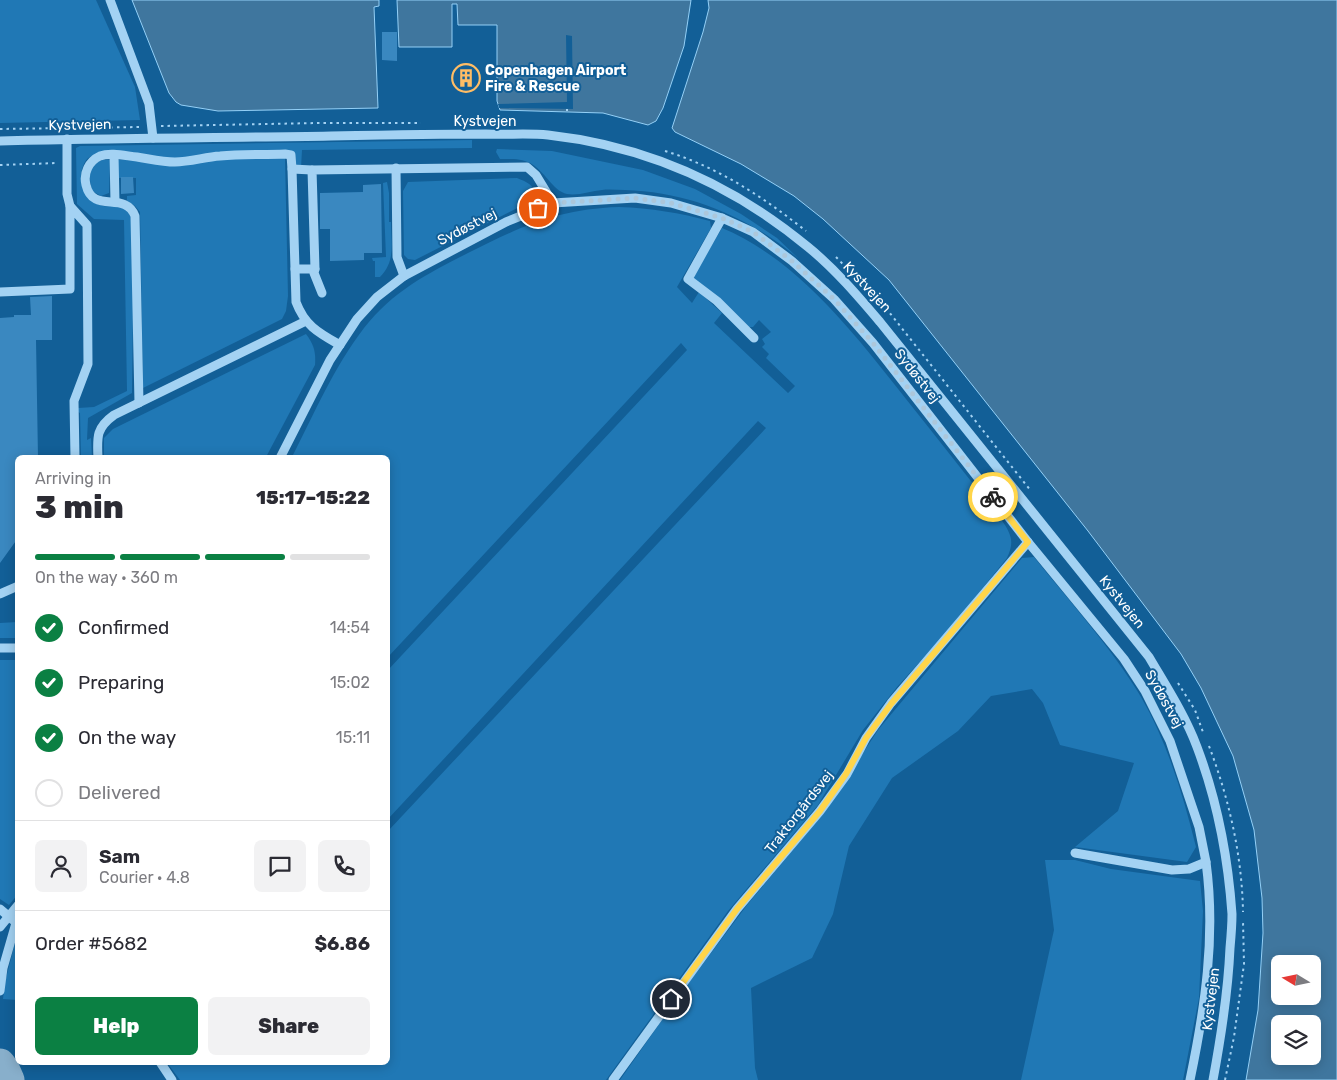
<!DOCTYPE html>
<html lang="en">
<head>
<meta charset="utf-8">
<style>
	body { margin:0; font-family:Rubik,sans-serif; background:#f2f2f3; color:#2b2b33; height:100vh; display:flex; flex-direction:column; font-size:19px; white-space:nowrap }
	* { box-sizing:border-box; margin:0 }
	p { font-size:16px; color:#7c7c81 }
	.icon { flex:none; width:28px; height:28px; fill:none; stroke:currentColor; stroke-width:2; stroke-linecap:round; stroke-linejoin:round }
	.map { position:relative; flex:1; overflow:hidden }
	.details { position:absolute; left:15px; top:455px; width:375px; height:610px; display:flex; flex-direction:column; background:#fff; border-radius:8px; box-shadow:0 2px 12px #0003 }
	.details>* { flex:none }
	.needle { width:32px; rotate:280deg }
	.controls { position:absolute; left:1271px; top:955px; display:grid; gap:10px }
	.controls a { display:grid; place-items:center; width:50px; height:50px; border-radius:8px; background:#fff; box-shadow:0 2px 12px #0003; font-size:25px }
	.pin { position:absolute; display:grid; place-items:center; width:42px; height:42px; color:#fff; margin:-21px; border:2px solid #fff; border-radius:50%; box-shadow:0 1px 5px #0007 }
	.courier { position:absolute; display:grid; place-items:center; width:50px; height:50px; margin:-25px; border:4px solid #ffd54a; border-radius:50%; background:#fff; color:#222; box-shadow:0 1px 6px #0007 }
	.overview em { font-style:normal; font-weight:800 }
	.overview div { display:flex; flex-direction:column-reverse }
	.overview { display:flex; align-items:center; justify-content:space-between; height:85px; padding:0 20px }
	h1 { font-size:32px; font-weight:800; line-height:38px }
	.bar { display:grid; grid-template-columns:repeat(4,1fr); gap:8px 5px; align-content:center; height:60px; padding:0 20px }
	.bar i { height:6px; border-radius:4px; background:#e1e1e2 }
	.bar .current { background:#0b8043 }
	.bar p { grid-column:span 4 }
	.line { display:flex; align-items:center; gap:12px; padding:0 20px; border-top:1px solid #e1e1e2 }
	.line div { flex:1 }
	.round { display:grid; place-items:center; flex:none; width:52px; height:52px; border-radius:8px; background:#f2f2f3 }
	ol { padding:0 20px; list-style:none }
	li { display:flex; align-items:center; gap:15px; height:55px }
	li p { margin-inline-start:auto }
	li .icon { padding:5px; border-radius:50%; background:#0b8043; color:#fff; stroke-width:4 }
	li:last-child { color:#7c7c81 }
	li i { width:28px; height:28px; border:2px solid #e1e1e2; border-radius:50% }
	.action { display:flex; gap:10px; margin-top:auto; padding:10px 20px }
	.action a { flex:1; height:58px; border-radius:8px; background:#0b8043; color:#fff; font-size:20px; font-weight:800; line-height:58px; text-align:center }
	.action a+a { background:#f2f2f3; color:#2b2b33 }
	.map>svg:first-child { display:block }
	.green { fill:#2078b5 }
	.water { fill:#3f769e; stroke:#94d0f7; fill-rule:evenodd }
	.pier { fill:#125f97 }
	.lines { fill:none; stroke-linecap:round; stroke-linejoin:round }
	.taxiway { stroke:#88afcb; stroke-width:31 }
	.building { fill:#3a88c0 }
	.path { stroke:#a3d2f3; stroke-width:2; stroke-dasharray:2.5 4; stroke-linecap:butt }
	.minor { stroke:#a3d2f3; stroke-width:9 }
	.done { stroke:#acc7db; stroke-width:5; stroke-dasharray:0 9 }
	.route { stroke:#ffd54a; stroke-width:6 }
	.labels { text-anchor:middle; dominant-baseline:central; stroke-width:4; stroke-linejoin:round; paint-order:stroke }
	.poi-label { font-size:14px; font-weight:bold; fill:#fff; stroke:#125f97; text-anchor:start }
	.street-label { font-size:14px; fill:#fff; stroke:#125f97 }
</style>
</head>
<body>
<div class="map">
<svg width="1337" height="1080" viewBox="0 0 1337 1080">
	<rect width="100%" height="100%" fill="#125f97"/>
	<g class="green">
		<path d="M0 0H96L135 87 140 120 0 123Z"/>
		<path d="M472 140V148L302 150 301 168H296L295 153H248L175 161 101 153C95 155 88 156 85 162 76 177 83 200 100 205 107 208 116 204 123 207 129 210 131 218 134 223L132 393 88 418 87 440 91 438 92 458 81 457 80 413 78 412V408L94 407 127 391 124 220 94 219 77 204 76 148 80 146Z"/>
		<path d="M497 149 552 151 643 170 695 189 741 214 777 238 799 259C749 217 690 192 625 190 617 190 609 189 602 190 591 191 578 196 567 194 553 191 544 170 530 163 521 158 509 159 500 159L496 152Z"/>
		<path d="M285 157 288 296 286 311 282 319 143 388 140 212 135 206 127 201V196L136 195V178H117L118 160H142Z"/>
		<path d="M102 160H110L109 193 101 196 92 191C89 178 87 165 102 160Z"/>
		<path d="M517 178C527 182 537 186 535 199L531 201 415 260 408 259 404 255 403 191 408 182Z"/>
		<path d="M387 182 389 193V222H391C391 243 396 261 380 277H375V261H373L372 258 386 257 383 183Z"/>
		<path d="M619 207C651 208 680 213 710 221L711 228 677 287 692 303 699 292 722 313 714 323 788 393 795 386 766 358 769 354 762 347 765 344 762 339 771 332 759 320 753 327H747L694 279V275L722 228C799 260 856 336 906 399 938 439 969 479 1001 519 1011 534 1015 541 1007 558L947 632 897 687 863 730 818 805 728 911 606 1080H180L168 1064 170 1062H388V831L766 428 758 421 388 819V670L687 350 681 343 388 657V458L292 457C314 414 334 367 364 328 393 291 427 274 468 253 522 226 558 209 619 207Z"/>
		<path d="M306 334C314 345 316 352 315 365L266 457H104V438L113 429Z"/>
		<path d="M1034 557C1069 601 1112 648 1141 697 1168 744 1183 795 1196 847L1187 862 1075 847 1118 811 1134 763 1060 745 1043 703 1032 689 991 696 958 731 892 778 849 846 833 914 812 958 751 988 755 1068 758 1080H620L676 1000 747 905 824 813 878 730 1022 558Z"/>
		<path d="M17 622V638H0V623Z"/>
		<path d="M0 660H18V894L9 905 0 899Z"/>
		<path d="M1045 860H1075L1111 869 1200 881 1203 911 1199 998 1183 1080H1021L1054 930Z"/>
		<path d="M18 931 17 1000 3 999 5 982Z"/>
	</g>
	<g class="water">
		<path d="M132 0H379V6L374 7 378 108 218 111 181 105 176 102 169 93Z"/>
		<path d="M397 0H691L684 46 663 108 656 121 648 125 603 113 500 110 497 101V25H458L457 4H452V47H399Z"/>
		<path d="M708 0H1337V1080H1246L1258 1010 1263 933 1262 898 1254 830 1233 756 1201 688 1181 654 1088 531 889 280 823 219 794 196 741 164 675 132 672 128 703 32 709 8ZM1280 964H1312V996H1280ZM1280 1024H1312V1056H1280Z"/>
	</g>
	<path class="pier" d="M566 35 572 36 573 109 499 108 498 104 567 102Z"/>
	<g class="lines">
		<path class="taxiway" d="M0 1064 5 1071 9 1080"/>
	</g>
	<g class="building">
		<path d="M382 32H397V61L382 60Z"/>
		<path d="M121 177H133L134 193 121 194Z"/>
		<path d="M381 184 382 253H364V260L330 261V229H320V193L363 192V185Z"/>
		<path d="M52 296V340H36L38 458H18V538L0 563V318L14 317V315H31L30 297Z"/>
	</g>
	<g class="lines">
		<g class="path">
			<path d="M567 109V111"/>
			<path d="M161 126 318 123H421"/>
			<path d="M0 129 141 127"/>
			<path d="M665 151C718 167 763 197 806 231"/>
			<path d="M0 165 58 163"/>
			<path d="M836 257 889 312 1031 491"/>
			<path d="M1178 683 1195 710 1204 735"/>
			<path d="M1209 746C1229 799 1242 855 1243 912"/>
			<path d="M1225 1080 1234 1037 1244 964 1243 921"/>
		</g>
		<g class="minor">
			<path d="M110 0 149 104 153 138"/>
			<path d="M67 139V194L70 206"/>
			<path d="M0 141C110 138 220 138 331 136 383 135 435 134 486 134 507 135 528 133 548 135 647 146 732 184 808 247 835 269 858 296 880 322L1149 657C1166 686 1185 715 1197 747 1217 800 1228 857 1232 914 1232 925 1231 937 1230 948 1228 993 1221 1037 1213 1080"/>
			<path d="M114 155 115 202"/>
			<path d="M396 168 397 257 404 276"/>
			<path d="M312 170 292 169 296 302C305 326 319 333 340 345"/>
			<path d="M722 218 688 279 717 301 754 338"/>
			<path d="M295 269H315L312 170 527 167 536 175 553 203"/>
			<path d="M315 269 314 273 322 293"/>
			<path d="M0 292 70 289V206L87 225 88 364 74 401 75 458"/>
			<path d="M139 403 135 216C125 190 93 215 86 185 83 173 89 161 100 156 111 152 126 156 137 157 150 159 163 162 175 162 190 162 205 157 220 156 242 154 263 155 285 154L291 155 292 169"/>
			<path d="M98 458C97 437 96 428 114 415L306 321"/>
			<path d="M280 458 330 360 357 319 377 297 404 276 506 222 553 203 635 198 671 203 722 218 753 232 792 261 834 299 873 343 1028 542 1124 659 1145 691 1170 741 1199 827 1206 862 1189 869 1172 870 1075 853"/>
			<path d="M0 594 18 586"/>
			<path d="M0 648H18"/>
			<path d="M0 909 13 920"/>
			<path d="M0 927 18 905"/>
			<path d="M0 991 3 968 16 923"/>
			<path d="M160 1062 172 1080"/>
			<path d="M613 1080 737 909 820 811 847 774 866 738 891 703 1028 542"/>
			<path d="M1190 1080C1205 1008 1216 936 1206 862"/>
		</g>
	</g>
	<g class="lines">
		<path class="done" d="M538 208 553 203 635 198 671 203 722 218 753 232 792 261 834 299 873 343 993 497"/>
		<path class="route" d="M671 999 737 909 820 811 846 774 866 738 891 704 1028 542 993 497"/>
	</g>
	<defs>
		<symbol id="building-ring" viewBox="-11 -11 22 22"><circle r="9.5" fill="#125f97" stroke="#ffbd65" stroke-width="1.5"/><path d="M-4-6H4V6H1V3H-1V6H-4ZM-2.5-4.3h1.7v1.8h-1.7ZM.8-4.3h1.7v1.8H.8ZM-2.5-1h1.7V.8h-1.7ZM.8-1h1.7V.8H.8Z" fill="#ffbd65"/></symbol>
	</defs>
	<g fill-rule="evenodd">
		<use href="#building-ring" x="450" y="62" width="32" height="32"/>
	</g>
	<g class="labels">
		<g class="poi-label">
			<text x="485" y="70">Copenhagen Airport<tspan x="485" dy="16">Fire &amp; Rescue</tspan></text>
		</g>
		<g class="street-label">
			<text x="485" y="121">Kystvejen</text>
			<text transform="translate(80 125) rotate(-1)">Kystvejen</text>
			<text transform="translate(467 227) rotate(-27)">Sydøstvej</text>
			<text transform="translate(867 287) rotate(47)">Kystvejen</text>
			<text transform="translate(917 376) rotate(52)">Sydøstvej</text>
			<text transform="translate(1122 602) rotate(51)">Kystvejen</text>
			<text transform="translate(1164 699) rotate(61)">Sydøstvej</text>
			<text transform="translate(799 812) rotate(-52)">Traktorgårdsvej</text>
			<text transform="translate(1211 999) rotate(-83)">Kystvejen</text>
		</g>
	</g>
</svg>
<div class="controls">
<a><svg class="needle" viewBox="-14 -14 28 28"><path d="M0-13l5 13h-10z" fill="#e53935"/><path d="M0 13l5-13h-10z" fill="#7c7c81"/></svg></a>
<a><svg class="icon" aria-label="layers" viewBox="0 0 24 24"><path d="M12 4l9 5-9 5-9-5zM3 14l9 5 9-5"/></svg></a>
</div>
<div class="pin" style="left:538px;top:208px;background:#ea580c"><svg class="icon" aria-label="bag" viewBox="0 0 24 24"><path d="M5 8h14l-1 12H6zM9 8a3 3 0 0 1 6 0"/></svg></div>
<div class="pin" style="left:671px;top:999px;background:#1f2937"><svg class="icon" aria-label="home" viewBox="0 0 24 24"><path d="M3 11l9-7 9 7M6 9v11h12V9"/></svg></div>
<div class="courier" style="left:993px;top:497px"><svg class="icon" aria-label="bike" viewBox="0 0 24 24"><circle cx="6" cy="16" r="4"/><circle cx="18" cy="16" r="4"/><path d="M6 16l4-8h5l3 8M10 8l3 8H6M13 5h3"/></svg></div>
<section class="details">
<div class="overview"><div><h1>3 min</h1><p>Arriving in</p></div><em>15:17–15:22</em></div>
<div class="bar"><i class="current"></i><i class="current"></i><i class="current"></i><i></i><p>On the way · 360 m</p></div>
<ol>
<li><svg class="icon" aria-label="check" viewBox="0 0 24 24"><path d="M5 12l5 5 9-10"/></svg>Confirmed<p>14:54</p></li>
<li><svg class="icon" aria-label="check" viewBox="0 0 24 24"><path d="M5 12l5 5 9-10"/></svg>Preparing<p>15:02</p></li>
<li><svg class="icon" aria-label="check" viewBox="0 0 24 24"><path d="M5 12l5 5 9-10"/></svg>On the way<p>15:11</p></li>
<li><i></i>Delivered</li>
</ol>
<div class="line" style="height:90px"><a class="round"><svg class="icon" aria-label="person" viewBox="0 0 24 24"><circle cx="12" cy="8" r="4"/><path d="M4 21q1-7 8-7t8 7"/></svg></a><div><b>Sam</b><p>Courier · 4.8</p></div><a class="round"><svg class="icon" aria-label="chat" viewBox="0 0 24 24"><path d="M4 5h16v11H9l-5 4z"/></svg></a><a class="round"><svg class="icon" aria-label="phone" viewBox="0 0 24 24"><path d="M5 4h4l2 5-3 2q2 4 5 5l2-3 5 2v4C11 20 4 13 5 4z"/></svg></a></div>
<div class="line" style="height:65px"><div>Order #5682</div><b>$6.86</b></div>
<div class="action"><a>Help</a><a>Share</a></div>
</section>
</div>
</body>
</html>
